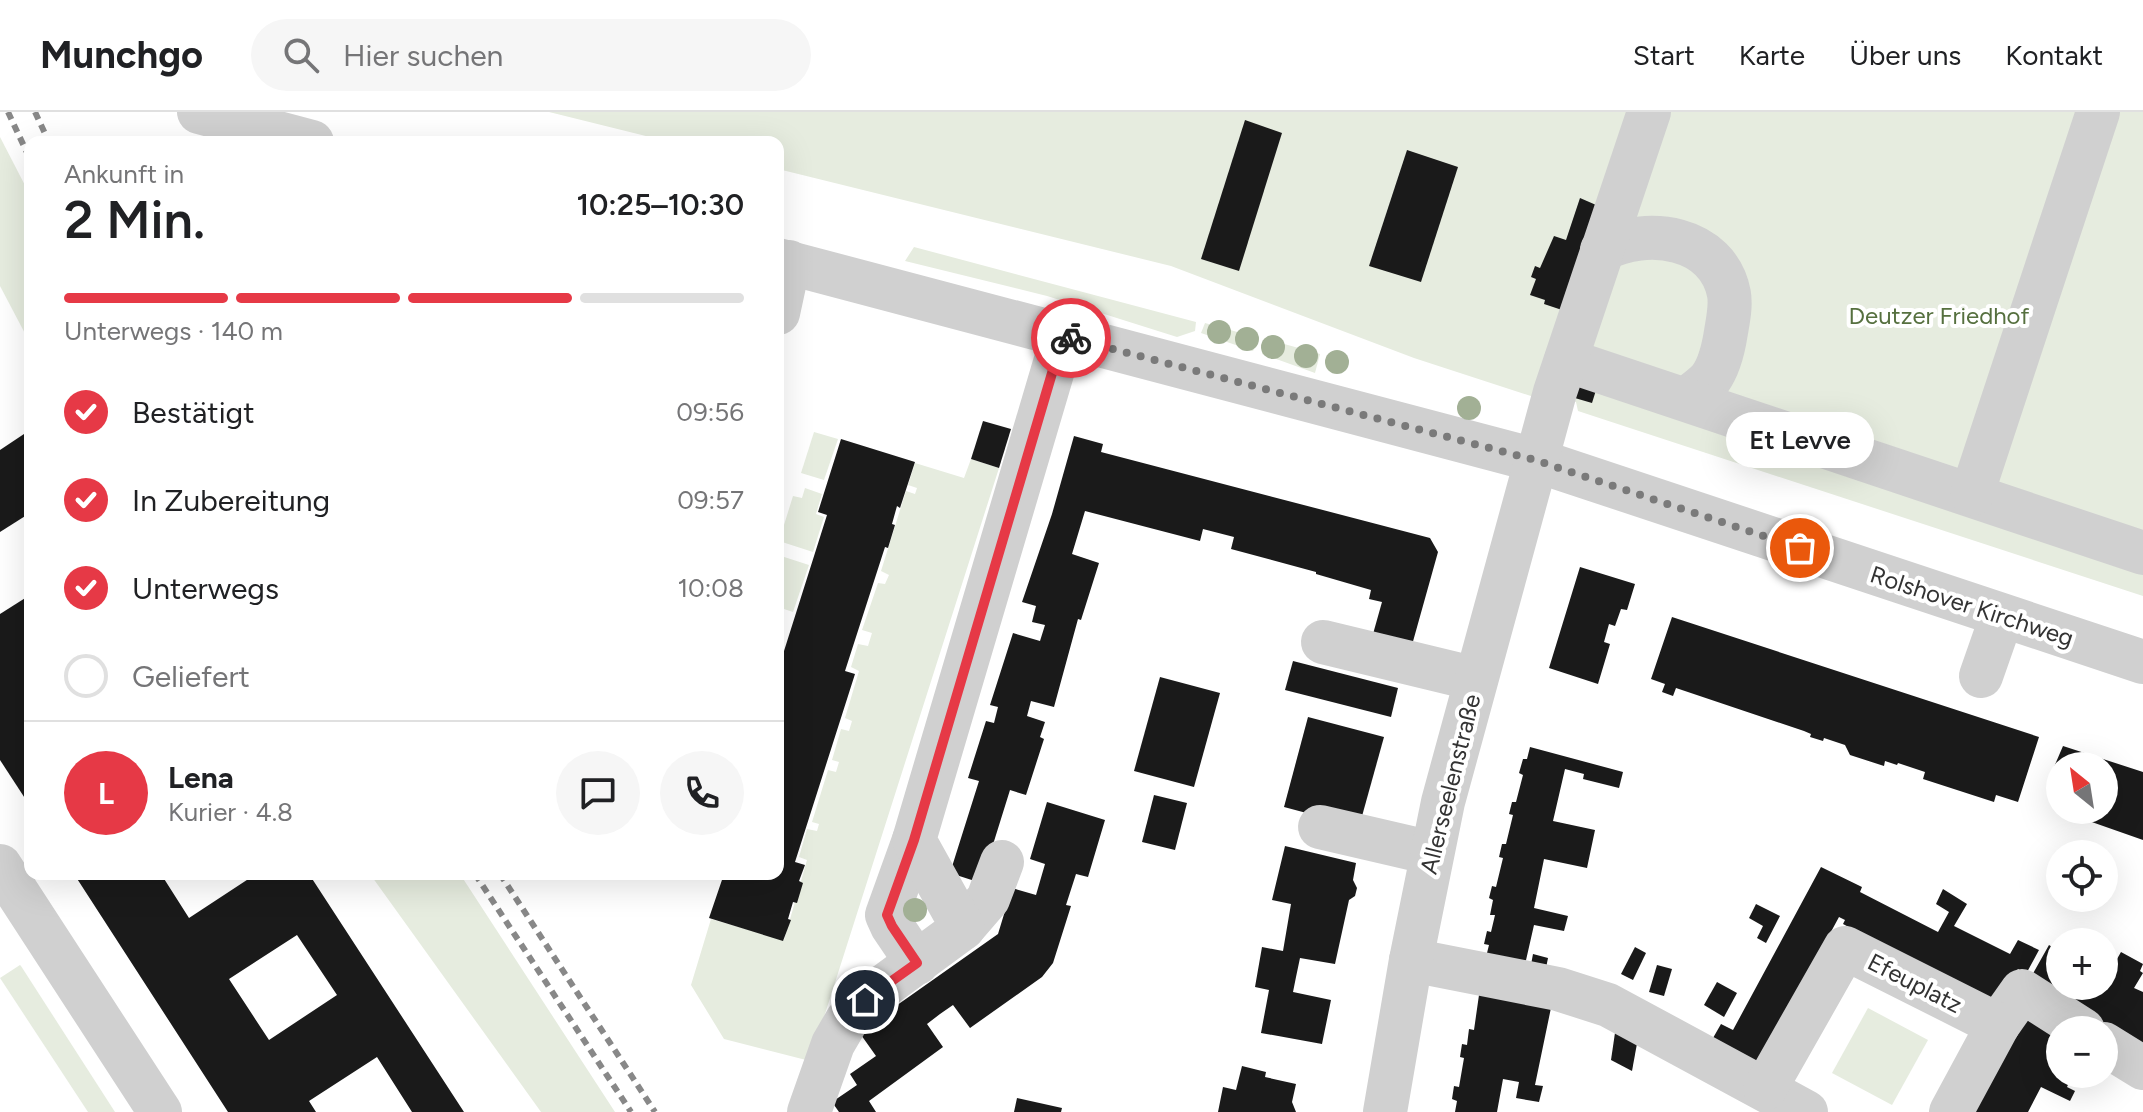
<!DOCTYPE html>
<html lang="de">
<head>
<meta charset="utf-8">
<style>
	body { margin:0; font-family:Figtree,sans-serif; background:#f6f6f6; color:#202124; height:100vh; display:flex; flex-direction:column; font-size:30px; white-space:nowrap }
	* { box-sizing:border-box; margin:0 }
	p { font-size:26px; color:#757577 }
	.icon { flex:none; width:44px; height:44px; fill:none; stroke:currentColor; stroke-width:2; stroke-linecap:round; stroke-linejoin:round }
	.map { position:relative; flex:1; overflow:hidden }
	.panel { position:absolute; left:24px; top:24px; width:760px; height:744px; display:flex; flex-direction:column; background:#fff; border-radius:16px; box-shadow:0 8px 32px #0002 }
	.panel>* { flex:none }
	.needle { width:52px; rotate:330deg }
	.buttons { position:absolute; left:2046px; top:640px; display:grid; gap:16px }
	.buttons a { display:grid; place-items:center; width:72px; height:72px; border-radius:50%; background:#fff; box-shadow:0 8px 32px #0002; font-size:40px }
	.pin { position:absolute; display:grid; place-items:center; width:68px; height:68px; color:#fff; margin:-34px; border:4px solid #fff; border-radius:50%; box-shadow:0 2px 8px #0007 }
	.courier { position:absolute; display:grid; place-items:center; width:80px; height:80px; margin:-40px; border:6px solid #e63946; border-radius:50%; background:#fff; color:#222; box-shadow:0 2px 10px #0007 }
	.bubble { position:absolute; height:56px; border-radius:28px; background:#fff; box-shadow:0 8px 32px #0002; font-size:26px; font-weight:600; line-height:56px; text-align:center }
	.head em { font-style:normal; font-weight:600 }
	.head div { display:flex; flex-direction:column-reverse }
	.head { display:flex; align-items:center; justify-content:space-between; height:136px; padding:0 40px }
	h1 { font-size:52px; font-weight:600; line-height:60px }
	.bar { display:grid; grid-template-columns:repeat(4,1fr); gap:12px 8px; align-content:center; height:96px; padding:0 40px }
	.bar i { height:10px; border-radius:6px; background:#e0e0e0 }
	.bar .active { background:#e63946 }
	.bar p { grid-column:span 4 }
	.line { display:flex; align-items:center; gap:20px; padding:0 40px; border-top:2px solid #e0e0e0 }
	.line div { flex:1 }
	.round { display:grid; place-items:center; flex:none; width:84px; height:84px; border-radius:42px; background:#f6f6f6 }
	ol { padding:0 40px; list-style:none }
	li { display:flex; align-items:center; gap:24px; height:88px }
	li p { margin-inline-start:auto }
	li .icon { padding:8px; border-radius:50%; background:#e63946; color:#fff; stroke-width:4 }
	li:last-child { color:#757577 }
	li i { width:44px; height:44px; border:4px solid #e0e0e0; border-radius:50% }
	header { display:flex; align-items:center; gap:48px; box-sizing:border-box; height:112px; padding:0 40px; background:#fff; border-bottom:2px solid #e0e0e0 }
	header strong { font-size:38px }
	nav { display:flex; gap:44px; margin-inline-start:auto; font-size:28px }
	.search { width:560px; height:72px; background:#f6f6f6; display:flex; align-items:center; gap:20px; box-sizing:border-box; padding:0 28px; border-radius:44px; color:#757577; font-size:30px }
	.map>svg:first-child { display:block }
	.green { fill:#e6ecdf }
	.building { fill:#1a1a1a; fill-rule:evenodd }
	.lines { fill:none; stroke-linecap:round; stroke-linejoin:round }
	.minor { stroke:#d0d0d0; stroke-width:44 }
	.rail { stroke:#888; stroke-width:6; stroke-dasharray:8 6; stroke-linecap:butt }
	.tree { fill:#a2b095 }
	.done { stroke:#7a7a7a; stroke-width:8; stroke-dasharray:0 14.4 }
	.route { stroke:#e63946; stroke-width:10 }
	.labels { text-anchor:middle; dominant-baseline:central; stroke-width:8; stroke-linejoin:round; paint-order:stroke }
	.park-label { font-size:24px; fill:#56703f; stroke:#fff }
	.street-label { font-size:24px; fill:#333; stroke:#fff }
</style>
</head>
<body>
<header>
<strong>Munchgo</strong>
<div class="search"><svg class="icon" aria-label="search" viewBox="0 0 24 24"><circle cx="10" cy="10" r="6"/><path d="M15 15l6 6"/></svg>Hier suchen</div>
<nav><a>Start</a><a>Karte</a><a>Über uns</a><a>Kontakt</a></nav>
</header>
<div class="map">
<svg width="2143" height="1000" viewBox="0 0 2143 1000">
	<rect width="100%" height="100%" fill="#fff"/>
	<g class="green">
		<path d="M549 0H2143V484L1578 299 1576 290 1538 279 1534 285 1414 246 1171 154 778 57V30H670Z"/>
		<path d="M0 25 30 83V231L0 174Z"/>
		<path d="M914 135 1196 210 1195 219 1177 225 1047 184 905 149Z"/>
		<path d="M1205 211 1259 226 1253 239 1201 221Z"/>
		<path d="M1266 227 1320 242 1315 261 1262 242Z"/>
		<path d="M814 320 838 327 824 368 801 361Z"/>
		<path d="M971 347 999 356 810 949 724 927 691 873 711 807 784 828 807 748 799 745 807 717 817 719 819 712 812 710 828 658 836 660 839 650 832 648 841 617 849 619 852 609 845 606 859 559 851 555 858 532 868 534 872 521 862 518 878 471 885 472 889 463 881 459 906 379 915 382 917 376 908 373 915 351 964 366Z"/>
		<path d="M805 376 822 382 816 402 824 405 813 440 779 429 793 384 802 386Z"/>
		<path d="M778 443 809 453 793 500 778 495Z"/>
		<path d="M370 762H460L615 1000H541Z"/>
		<path d="M20 853 21 854 115 1000H88L0 866Z"/>
		<path d="M1868 896 1928 928 1892 993 1832 961Z"/>
	</g>
	<g class="building">
		<path d="M1245 8 1282 21 1239 159 1201 147Z"/>
		<path d="M1407 38 1458 55 1421 170 1369 154Z"/>
		<path d="M1580 86 1603 96 1568 200 1544 192 1545 188 1530 183 1536 167 1531 165 1535 154 1540 156 1554 124 1566 128Z"/>
		<path d="M1572 268 1597 275 1592 291 1568 284Z"/>
		<path d="M983 309 1011 317 999 356 971 347Z"/>
		<path d="M27 320 30 325V401L0 420V338Z"/>
		<path d="M1074 324 1103 332 1101 340 1430 426 1438 440 1412 533 1373 522 1382 490 1369 487 1371 478 1316 462V460L1231 437 1234 425 1203 417 1200 429 1085 399 1072 442 1099 451 1081 508 1078 507 1054 595 1031 589 1027 604 1045 610 1040 625 1044 627 1026 683 1010 678 981 771 950 761 979 669 968 666 986 609 994 611 998 595 990 593 1013 521 1040 529 1045 513 1032 510 1036 494 1022 490 1052 402Z"/>
		<path d="M841 327 915 350 900 396 897 394 892 412 895 413 888 436 885 435 845 559 855 562 795 750 805 753 799 769 803 771 797 791 793 790 788 807 791 808 783 829 709 806 724 762H778V558L827 403 818 400Z"/>
		<path d="M1580 455 1635 472 1627 498 1621 497 1615 514 1609 512 1604 530 1610 532 1598 572 1549 556Z"/>
		<path d="M30 483V694L0 648V502Z"/>
		<path d="M1672 505 2039 625 2018 690 1996 683 1994 690 1923 667 1925 660 1898 651 1897 653 1885 649 1884 654 1850 643 1845 633 1824 626 1823 629 1810 625 1811 622 1804 619 1676 576 1673 584 1662 580 1665 572 1651 567Z"/>
		<path d="M1293 549 1398 576 1391 605 1285 578Z"/>
		<path d="M1160 565 1220 581 1194 675 1134 659Z"/>
		<path d="M1308 605 1384 625 1359 715 1284 695Z"/>
		<path d="M2063 634 2143 660V728L2069 702 2070 698H2104V654H2060V664L2051 662Z"/>
		<path d="M1530 635 1623 660 1619 676 1583 667 1584 662 1565 657 1553 709 1595 718 1587 756 1544 747 1534 796 1568 804 1564 819 1534 813 1524 857 1485 849 1489 833 1484 832 1487 819 1491 820 1495 803H1490L1493 788 1489 786 1492 774 1496 775 1503 746 1499 745 1502 732H1506L1513 703 1509 702 1512 690H1516L1523 663 1519 661 1523 647H1527Z"/>
		<path d="M1154 683 1187 691 1175 738 1142 730Z"/>
		<path d="M1047 690 1105 708 1088 765 1076 762 1066 793 1071 794 1053 851 1042 865 970 916 953 893 940 902 927 912 943 935 869 989 876 1000H839L832 990 857 973 850 962 876 944 859 920 998 822 1012 776 1036 783 1045 752 1030 747Z"/>
		<path d="M1285 734 1356 751 1353 768 1357 776 1355 784 1349 788 1335 852 1300 846 1296 865 1293 880 1331 888 1322 932 1261 921 1269 878 1255 875 1262 835 1283 839 1291 792 1272 788Z"/>
		<path d="M1821 755 1862 775 1860 780 1938 820 1949 800 1936 792 1943 777 1967 792 1954 814 2010 842 2018 828 2039 838 2026 862 2018 857 1998 893 1843 812 1845 808 1839 805 1756 958 1709 933 1721 912 1733 918Z"/>
		<path d="M74 762H161L189 806 256 762H309L464 1000H412L377 945 309 989 316 1000H228ZM297 823 337 883 269 928 229 867Z"/>
		<path d="M1756 792 1780 804 1766 831 1757 826 1763 814 1749 806Z"/>
		<path d="M2049 833 2060 840V874H2104V859L2109 861 2121 840 2143 852 2140 859 2143 861 2134 876 2143 880V940L2031 865Z"/>
		<path d="M1635 835 1646 841 1633 868 1621 862Z"/>
		<path d="M1533 842 1548 846 1545 861 1530 858Z"/>
		<path d="M1657 853 1672 857 1664 884 1649 880Z"/>
		<path d="M1717 870 1737 881 1724 905 1704 893Z"/>
		<path d="M1480 876 1552 891 1535 973 1543 974 1539 990 1516 986 1519 970 1503 967 1497 1000H1455L1457 989 1452 987 1454 974 1459 975 1464 946 1460 945 1462 932 1467 933 1469 917 1474 918Z"/>
		<path d="M2020 904 2060 926V939L2052 955 2060 962 2071 966 2067 975 2075 979 2070 989 2041 975 2028 1000H1970Z"/>
		<path d="M1616 914 1638 926 1632 959 1611 948Z"/>
		<path d="M1242 954 1266 960 1265 965 1296 972 1292 990 1296 1000H1218L1223 975 1236 978Z"/>
		<path d="M1017 986 1062 996 1061 1000H1014Z"/>
	</g>
	<g class="lines">
		<g class="minor">
			<path d="M199 0 312 30"/>
			<path d="M1602 138C1647 114 1718 124 1729 182 1731 194 1728 208 1726 220 1724 233 1719 255 1710 267 1704 274 1694 281 1686 287"/>
			<path d="M778 148 1535 348 2143 550"/>
			<path d="M778 201 789 150"/>
			<path d="M1566 248 2143 441"/>
			<path d="M1972 382 2098 0"/>
			<path d="M1323 530 1476 567"/>
			<path d="M1981 564 2002 504"/>
			<path d="M1320 715 1432 741"/>
			<path d="M914 728 887 803 892 814 917 851"/>
			<path d="M0 754 160 1000"/>
			<path d="M963 816 988 787 1002 750"/>
			<path d="M1411 848 1558 877 1608 893 1806 1000"/>
			<path d="M1998 913 2022 879 2083 918"/>
			<path d="M2104 932 2143 956"/>
			<path d="M1765 977 1845 836 1998 913 1951 1000"/>
			<path d="M809 1000 833 932 847 908 865 888 963 816 914 728 1063 224"/>
			<path d="M1385 1000 1411 848 1443 690 1555 280 1649 0"/>
		</g>
		<g class="rail">
			<path d="M8 0 30 47"/>
			<path d="M35 0 49 30"/>
			<path d="M475 762 631 1000"/>
			<path d="M500 762 655 1000"/>
		</g>
	</g>
	<g class="tree">
		<circle cx="1219" cy="220" r="12"/>
		<circle cx="1247" cy="227" r="12"/>
		<circle cx="1273" cy="235" r="12"/>
		<circle cx="1306" cy="244" r="12"/>
		<circle cx="1337" cy="250" r="12"/>
		<circle cx="1469" cy="296" r="12"/>
		<circle cx="915" cy="798" r="12"/>
	</g>
	<g class="lines">
		<path class="done" d="M1071 226 1535 348 1800 436"/>
		<path class="route" d="M865 888 917 851 892 814 887 803 914 728 1063 224 1071 226"/>
	</g>
	<g class="labels">
		<g class="park-label">
			<text x="1939" y="203">Deutzer Friedhof</text>
		</g>
		<g class="street-label">
			<text transform="translate(1972 494) rotate(18)">Rolshover Kirchweg</text>
			<text transform="translate(1450 672) rotate(-76)">Allerseelenstraße</text>
			<text transform="translate(1915 871) rotate(27)">Efeuplatz</text>
		</g>
	</g>
</svg>
<div class="buttons">
<a><svg class="needle" viewBox="-14 -14 28 28"><path d="M0-13l5 13h-10z" fill="#e53935"/><path d="M0 13l5-13h-10z" fill="#757577"/></svg></a>
<a><svg class="icon" aria-label="locate" viewBox="0 0 24 24"><circle cx="12" cy="12" r="6"/><path d="M12 2v4M12 18v4M2 12h4M18 12h4"/></svg></a>
<a>+</a>
<a>−</a>
</div>
<div class="pin" style="left:1800px;top:436px;background:#ea580c"><svg class="icon" aria-label="bag" viewBox="0 0 24 24"><path d="M5 8h14l-1 12H6zM9 8a3 3 0 0 1 6 0"/></svg></div>
<div class="pin" style="left:865px;top:888px;background:#1f2937"><svg class="icon" aria-label="home" viewBox="0 0 24 24"><path d="M3 11l9-7 9 7M6 9v11h12V9"/></svg></div>
<div class="courier" style="left:1071px;top:226px"><svg class="icon" aria-label="bike" viewBox="0 0 24 24"><circle cx="6" cy="16" r="4"/><circle cx="18" cy="16" r="4"/><path d="M6 16l4-8h5l3 8M10 8l3 8H6M13 5h3"/></svg></div>
<div class="bubble" style="left:1726px;top:300px;width:148px">Et Levve</div>
<section class="panel">
<div class="head"><div><h1>2 Min.</h1><p>Ankunft in</p></div><em>10:25–10:30</em></div>
<div class="bar"><i class="active"></i><i class="active"></i><i class="active"></i><i></i><p>Unterwegs · 140 m</p></div>
<ol>
<li><svg class="icon" aria-label="check" viewBox="0 0 24 24"><path d="M5 12l5 5 9-10"/></svg>Bestätigt<p>09:56</p></li>
<li><svg class="icon" aria-label="check" viewBox="0 0 24 24"><path d="M5 12l5 5 9-10"/></svg>In Zubereitung<p>09:57</p></li>
<li><svg class="icon" aria-label="check" viewBox="0 0 24 24"><path d="M5 12l5 5 9-10"/></svg>Unterwegs<p>10:08</p></li>
<li><i></i>Geliefert</li>
</ol>
<div class="line" style="height:144px"><b class="round" style="background:#e63946;color:#fff">L</b><div><b>Lena</b><p>Kurier · 4.8</p></div><a class="round"><svg class="icon" aria-label="chat" viewBox="0 0 24 24"><path d="M4 5h16v11H9l-5 4z"/></svg></a><a class="round"><svg class="icon" aria-label="phone" viewBox="0 0 24 24"><path d="M5 4h4l2 5-3 2q2 4 5 5l2-3 5 2v4C11 20 4 13 5 4z"/></svg></a></div>
</section>
</div>
</body>
</html>
